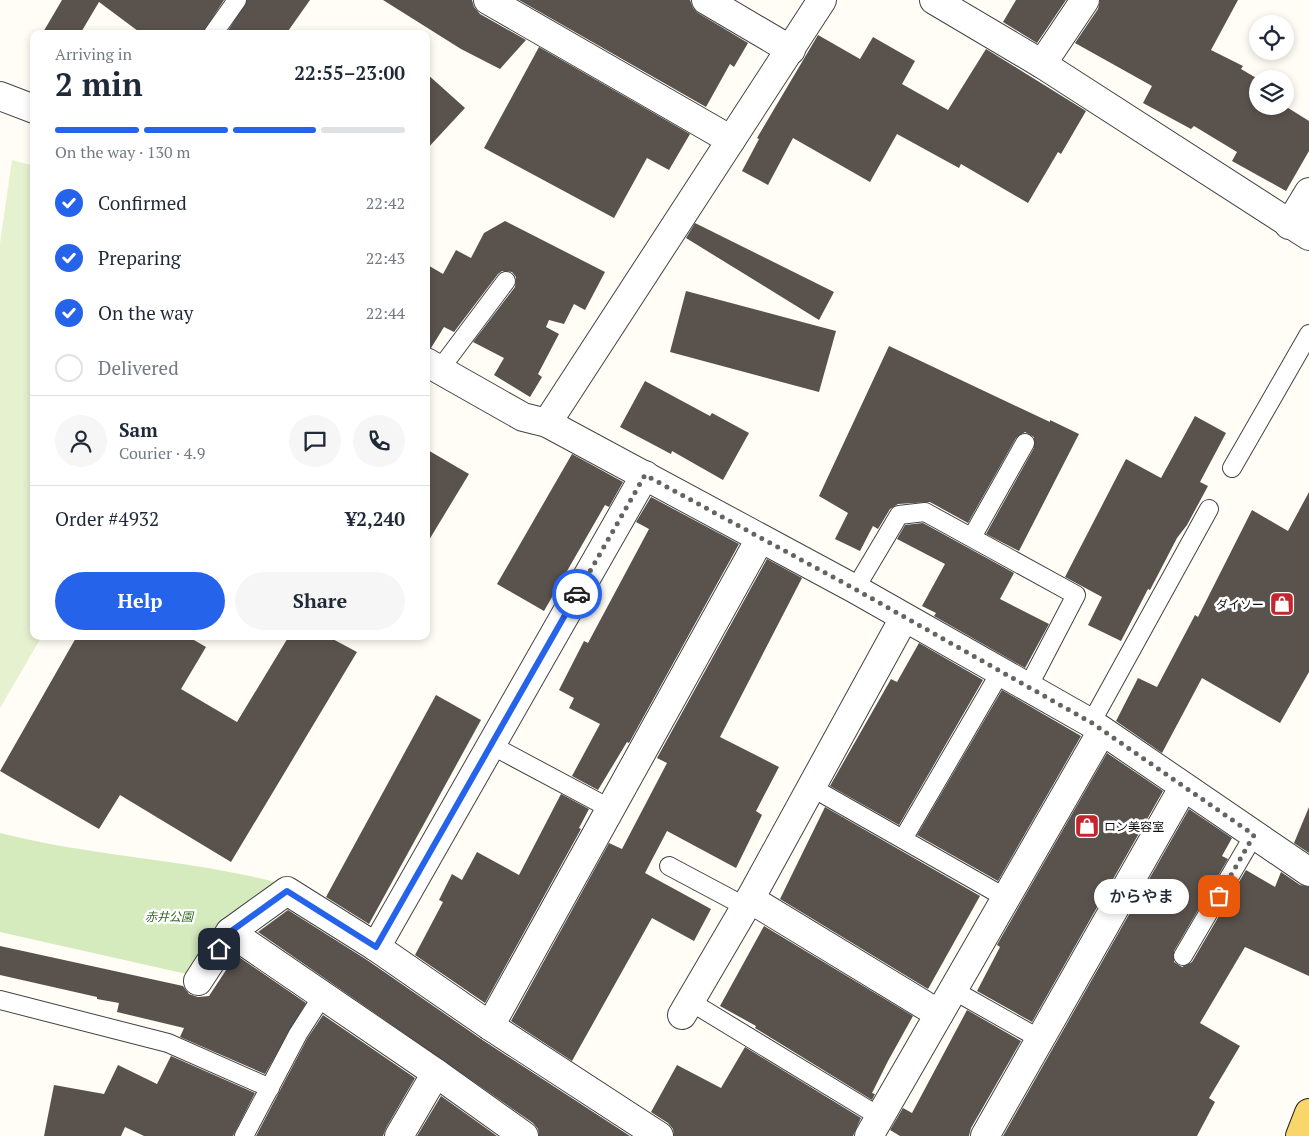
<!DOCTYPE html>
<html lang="en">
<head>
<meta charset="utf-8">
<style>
	body { margin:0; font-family:"PT Serif","Noto Sans JP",serif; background:#f6f6f7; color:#1f2937; height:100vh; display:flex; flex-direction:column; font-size:19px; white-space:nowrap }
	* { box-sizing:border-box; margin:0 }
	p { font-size:16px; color:#747a83 }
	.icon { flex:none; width:28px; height:28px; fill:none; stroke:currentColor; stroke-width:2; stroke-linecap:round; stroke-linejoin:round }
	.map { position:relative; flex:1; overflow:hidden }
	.sheet { position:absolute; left:30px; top:30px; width:400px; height:610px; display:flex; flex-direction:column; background:#fff; border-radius:10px; box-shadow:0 2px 8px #0003 }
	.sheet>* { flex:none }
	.buttons { position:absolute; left:1249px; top:15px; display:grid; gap:10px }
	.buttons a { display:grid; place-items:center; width:45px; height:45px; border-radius:50%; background:#fff; box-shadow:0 2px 8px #0003; font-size:25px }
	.pin { position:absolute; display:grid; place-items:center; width:42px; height:42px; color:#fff; margin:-21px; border-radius:10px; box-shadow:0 2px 8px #0006 }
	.courier { position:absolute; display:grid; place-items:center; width:50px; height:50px; margin:-25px; border:4px solid #2563eb; border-radius:50%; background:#fff; color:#222; box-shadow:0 1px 6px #0007 }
	.bubble { position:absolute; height:35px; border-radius:18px; background:#fff; box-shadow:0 2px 8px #0003; font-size:16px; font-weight:600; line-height:35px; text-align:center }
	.headline em { font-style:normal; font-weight:600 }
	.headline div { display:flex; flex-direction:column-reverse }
	.headline { display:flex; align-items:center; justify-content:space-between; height:85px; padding:0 25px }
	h1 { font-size:32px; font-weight:600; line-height:38px }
	.bar { display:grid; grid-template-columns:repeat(4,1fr); gap:8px 5px; align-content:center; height:60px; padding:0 25px }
	.bar i { height:6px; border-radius:4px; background:#e0e1e3 }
	.bar .selected { background:#2563eb }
	.bar p { grid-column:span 4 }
	.line { display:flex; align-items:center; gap:12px; padding:0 25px; border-top:1px solid #e0e1e3 }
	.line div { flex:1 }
	.round { display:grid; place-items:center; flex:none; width:52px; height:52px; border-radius:26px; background:#f6f6f7 }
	ol { padding:0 25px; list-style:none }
	li { display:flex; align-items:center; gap:15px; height:55px }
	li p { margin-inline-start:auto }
	li .icon { padding:5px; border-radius:50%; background:#2563eb; color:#fff; stroke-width:4 }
	li:last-child { color:#747a83 }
	li i { width:28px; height:28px; border:2px solid #e0e1e3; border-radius:50% }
	.action { display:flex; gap:10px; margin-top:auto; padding:10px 25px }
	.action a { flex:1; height:58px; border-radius:30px; background:#2563eb; color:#fff; font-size:20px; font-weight:600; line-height:58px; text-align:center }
	.action a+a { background:#f6f6f7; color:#1f2937 }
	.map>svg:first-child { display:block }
	.green { fill:#d5ebbd }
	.pitch { fill:#e6f2cf }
	.building { fill:#5a524d }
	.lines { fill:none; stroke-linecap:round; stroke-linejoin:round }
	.service-casing { stroke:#444; stroke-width:20 }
	.minor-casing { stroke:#444; stroke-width:30 }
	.tertiary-casing { stroke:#444; stroke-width:30 }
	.primary-casing { stroke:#222; stroke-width:30 }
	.service { stroke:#fff; stroke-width:18 }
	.minor { stroke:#fff; stroke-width:28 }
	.tertiary { stroke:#fff; stroke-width:28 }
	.primary { stroke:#f9d66b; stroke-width:28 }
	.done { stroke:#646461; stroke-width:5; stroke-dasharray:0 9 }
	.route { stroke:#2563eb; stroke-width:6 }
	.labels { text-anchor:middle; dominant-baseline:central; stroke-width:5; stroke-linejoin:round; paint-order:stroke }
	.poi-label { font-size:12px; fill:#111; stroke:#fff; text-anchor:end }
	.park-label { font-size:12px; font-style:italic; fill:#2f6b1f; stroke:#fff }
</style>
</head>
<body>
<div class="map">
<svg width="1309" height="1136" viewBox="0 0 1309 1136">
	<rect width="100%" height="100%" fill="#fffdf5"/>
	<path class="green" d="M0 833C93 857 190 859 283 884L191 975 0 932Z"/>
	<path class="pitch" d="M12 160 34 166V636H42L0 708V243Z"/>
	<g class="building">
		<path d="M62 0H224L202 34H142L99 2 80 34H42Z"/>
		<path d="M247 0H310L286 34H226Z"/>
		<path d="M383 0H472L474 7 480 14 526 40 500 69 461 49Z"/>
		<path d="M519 0H690L693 8 698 13 748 43 734 67 730 64 706 107Z"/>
		<path d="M1016 0H1066L1037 43 1003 22Z"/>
		<path d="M1100 0H1238L1211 50 1243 66 1241 69 1258 79V106H1285L1309 121V151L1286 191 1232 161 1237 152 1194 126 1191 129 1143 103 1152 86 1075 43 1098 9Z"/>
		<path d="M818 35 860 59 873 37 915 61 902 84 948 110 986 49 1086 111 1061 154 1058 152 1028 203 961 164 959 168 897 134 870 182 793 138 768 185 742 171 759 139 757 138Z"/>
		<path d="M539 47 690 134 669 170 647 158 614 218 484 148Z"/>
		<path d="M426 73 465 108 426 150Z"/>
		<path d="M505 221 605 272 585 310 574 304 564 324 549 320 546 327 559 334 538 374 542 377 530 397 494 375 504 358 473 342 515 287 516 277 512 272 502 271 498 274 454 332 444 327 431 348 426 346V264L443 274 456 250 471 258 484 233Z"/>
		<path d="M695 223 834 292 819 320 686 238Z"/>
		<path d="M686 291 836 331 819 392 670 352Z"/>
		<path d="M889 346 1050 422V420L1079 434 1019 551 986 534 1034 448V437L1025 432 1016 438 968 523 930 502 898 504 890 509 878 529 873 526 860 551 835 539 848 513 819 496Z"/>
		<path d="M645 381 710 416 712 413 749 433 723 480 672 451 671 454 620 427Z"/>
		<path d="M1195 416 1226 433 1200 482 1208 486 1187 525 1177 538 1150 590 1148 589 1121 641 1088 625 1102 597 1065 577 1126 459 1161 478Z"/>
		<path d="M426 449 469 474 426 545Z"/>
		<path d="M572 454 623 482 609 507 605 505 544 611 497 584Z"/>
		<path d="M1309 492V672L1280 723 1202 678 1162 753 1116 721 1138 678 1157 687 1195 615 1198 617 1252 510 1288 531Z"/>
		<path d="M651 497 739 544 629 743 627 742 598 790 572 776 600 724 569 708 574 698 559 690 584 641 588 643 649 529 636 522Z"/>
		<path d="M923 523 1014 573 1000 599 1049 624 1025 668 934 616 936 613 922 606 945 564 897 539 905 525Z"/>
		<path d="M767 559 802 578 720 737 779 767 756 811 762 815 736 868 667 831 645 873 711 909 694 941 652 918 572 1061 511 1021 609 843 622 849 667 763 657 758Z"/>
		<path d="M77 636H187L206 647 181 689 237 722 289 636H327L357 652 231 862 120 795 99 829 0 771Z"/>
		<path d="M919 643 983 680 899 825 830 786 891 679 897 682Z"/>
		<path d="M1002 690 1081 736 998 881 917 835Z"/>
		<path d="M436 695 481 720 369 924 326 897Z"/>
		<path d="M1107 753 1163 791 1032 1022 977 991 1000 947 997 945 998 943Z"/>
		<path d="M561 794 589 809 579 828 581 829 485 1003 415 955 443 902 439 900 452 874 462 880 477 852 519 875Z"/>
		<path d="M825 807 980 896 928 989 780 899Z"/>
		<path d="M1309 807V853L1294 843Z"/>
		<path d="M1189 809 1232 838 1222 856 1228 859 1174 951V962L1182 967 1192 962 1246 870 1275 887 1281 872 1300 885 1309 887V976L1245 947 1200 1023 1240 1046 1209 1098 1215 1102 1197 1136H1003Z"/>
		<path d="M288 910 367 960 481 1039 630 1136H539L538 1129 533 1123 258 932Z"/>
		<path d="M764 926 913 1016 888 1061 872 1093 875 1094 872 1100 755 1028 756 1026 720 1006Z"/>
		<path d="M0 946 183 986 189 994 198 997 209 996 236 955 306 1003 265 1074 180 1037 184 1028 117 1012 119 1003 97 999V997L0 975Z"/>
		<path d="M967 1010 1021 1041 971 1128 969 1136H900L890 1130 903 1108 912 1113Z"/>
		<path d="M323 1015 415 1078 386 1128 383 1136H256L307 1039Z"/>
		<path d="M745 1047 861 1118 853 1136H674L673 1129 668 1123 651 1112 677 1065 721 1088Z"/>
		<path d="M171 1056 255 1093 233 1136H144L125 1127 121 1136H44L54 1085 104 1094 118 1065 157 1084Z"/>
		<path d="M441 1096 497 1136H417Z"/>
	</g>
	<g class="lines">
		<defs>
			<g id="service">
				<path d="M213 34 237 0"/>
				<path d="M440 369 506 281"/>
				<path d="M1232 468 1309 334"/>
				<path d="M972 537 1025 443"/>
				<path d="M855 589 899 515 925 512 1076 595 1028 687"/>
				<path d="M1091 723 1209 509"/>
				<path d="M491 745 611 809"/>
				<path d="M811 787 1006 898"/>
				<path d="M903 839 1001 671"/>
				<path d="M669 866 746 907"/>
				<path d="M1183 956 1254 835"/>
				<path d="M953 990 1040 1039"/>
				<path d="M0 1000 168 1043 270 1088"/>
				<path d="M691 1002 880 1117"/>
				<path d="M244 1136 298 1034 323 995"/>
			</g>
			<g id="minor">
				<path d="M488 0 731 140"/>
				<path d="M706 0 791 50"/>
				<path d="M1042 64 1085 0"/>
				<path d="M0 96 34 109"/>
				<path d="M1289 225 1309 192"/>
				<path d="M426 362 523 417 547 423 855 589 1091 723 1309 872"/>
				<path d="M547 423 822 0"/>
				<path d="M750 899 939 1014"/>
				<path d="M230 932 436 1073 524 1136"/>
				<path d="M376 947 645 475"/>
				<path d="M198 981 230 932 287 891 376 947 490 1026 659 1136"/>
				<path d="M682 1015 750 899 904 618"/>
				<path d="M490 1026 760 539"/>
				<path d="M399 1136 436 1073"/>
				<path d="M869 1136 1102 731"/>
				<path d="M985 1136 1183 788"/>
			</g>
			<path id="tertiary" d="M934 0 1042 64 1309 236"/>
			<path id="primary" d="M1300 1136 1309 1113"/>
		</defs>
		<use href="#service" class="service-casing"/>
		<use href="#minor" class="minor-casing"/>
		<use href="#tertiary" class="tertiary-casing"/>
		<use href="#primary" class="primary-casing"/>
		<use href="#service" class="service"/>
		<use href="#minor" class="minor"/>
		<use href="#tertiary" class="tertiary"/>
		<use href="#primary" class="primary"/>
	</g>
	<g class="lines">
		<path class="done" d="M577 594 645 475 855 589 1092 723 1254 835 1219 896"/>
		<path class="route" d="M219 949 230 932 287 891 376 947 577 594"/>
	</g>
	<defs>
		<symbol id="shop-square" viewBox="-11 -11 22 22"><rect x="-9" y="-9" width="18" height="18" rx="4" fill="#c4262e" stroke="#fff"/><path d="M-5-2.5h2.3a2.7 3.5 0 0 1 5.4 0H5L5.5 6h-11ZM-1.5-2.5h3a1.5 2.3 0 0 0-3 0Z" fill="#fff"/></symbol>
	</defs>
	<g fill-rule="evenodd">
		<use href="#shop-square" x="1268" y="590" width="28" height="28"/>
		<use href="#shop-square" x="1073" y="812" width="28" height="28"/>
	</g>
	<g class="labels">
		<g class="poi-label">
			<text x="1264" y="604">ダイソー</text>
			<text x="1104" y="826" text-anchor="start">ロン美容室</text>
		</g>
		<g class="park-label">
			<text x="169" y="916">赤井公園</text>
		</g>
	</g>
</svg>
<div class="buttons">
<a><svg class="icon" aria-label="locate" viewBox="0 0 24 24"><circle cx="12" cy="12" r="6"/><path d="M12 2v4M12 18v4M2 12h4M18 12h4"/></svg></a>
<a><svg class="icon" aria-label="layers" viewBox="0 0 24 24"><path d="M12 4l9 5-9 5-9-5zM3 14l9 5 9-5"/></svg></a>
</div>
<div class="pin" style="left:1219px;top:896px;background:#ea580c"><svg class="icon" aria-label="bag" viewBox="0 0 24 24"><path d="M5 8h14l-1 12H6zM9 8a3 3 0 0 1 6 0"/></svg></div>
<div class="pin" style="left:219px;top:949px;background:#1f2937"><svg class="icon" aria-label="home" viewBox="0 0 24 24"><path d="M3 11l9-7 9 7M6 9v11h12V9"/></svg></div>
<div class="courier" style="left:577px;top:594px"><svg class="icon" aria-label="car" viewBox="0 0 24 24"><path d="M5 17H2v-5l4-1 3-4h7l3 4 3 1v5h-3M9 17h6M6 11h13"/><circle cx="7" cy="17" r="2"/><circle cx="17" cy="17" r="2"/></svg></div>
<div class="bubble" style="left:1094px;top:879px;width:95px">からやま</div>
<section class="sheet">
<div class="headline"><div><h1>2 min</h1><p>Arriving in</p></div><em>22:55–23:00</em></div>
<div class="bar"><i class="selected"></i><i class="selected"></i><i class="selected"></i><i></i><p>On the way · 130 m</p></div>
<ol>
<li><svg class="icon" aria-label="check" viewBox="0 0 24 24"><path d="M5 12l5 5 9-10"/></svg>Confirmed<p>22:42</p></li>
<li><svg class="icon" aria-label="check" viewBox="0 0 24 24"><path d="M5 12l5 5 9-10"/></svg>Preparing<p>22:43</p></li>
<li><svg class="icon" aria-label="check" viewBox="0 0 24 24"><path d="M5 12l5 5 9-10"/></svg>On the way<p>22:44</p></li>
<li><i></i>Delivered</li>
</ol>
<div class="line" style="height:90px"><a class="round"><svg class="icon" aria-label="person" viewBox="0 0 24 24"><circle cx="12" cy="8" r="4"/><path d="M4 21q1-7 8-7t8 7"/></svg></a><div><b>Sam</b><p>Courier · 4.9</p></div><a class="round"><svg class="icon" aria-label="chat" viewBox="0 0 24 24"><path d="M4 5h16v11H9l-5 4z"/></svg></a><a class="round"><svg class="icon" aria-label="phone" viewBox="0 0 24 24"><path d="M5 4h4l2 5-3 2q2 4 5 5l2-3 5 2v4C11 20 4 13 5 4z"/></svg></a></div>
<div class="line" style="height:65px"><div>Order #4932</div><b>¥2,240</b></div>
<div class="action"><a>Help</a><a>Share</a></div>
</section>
</div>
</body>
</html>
